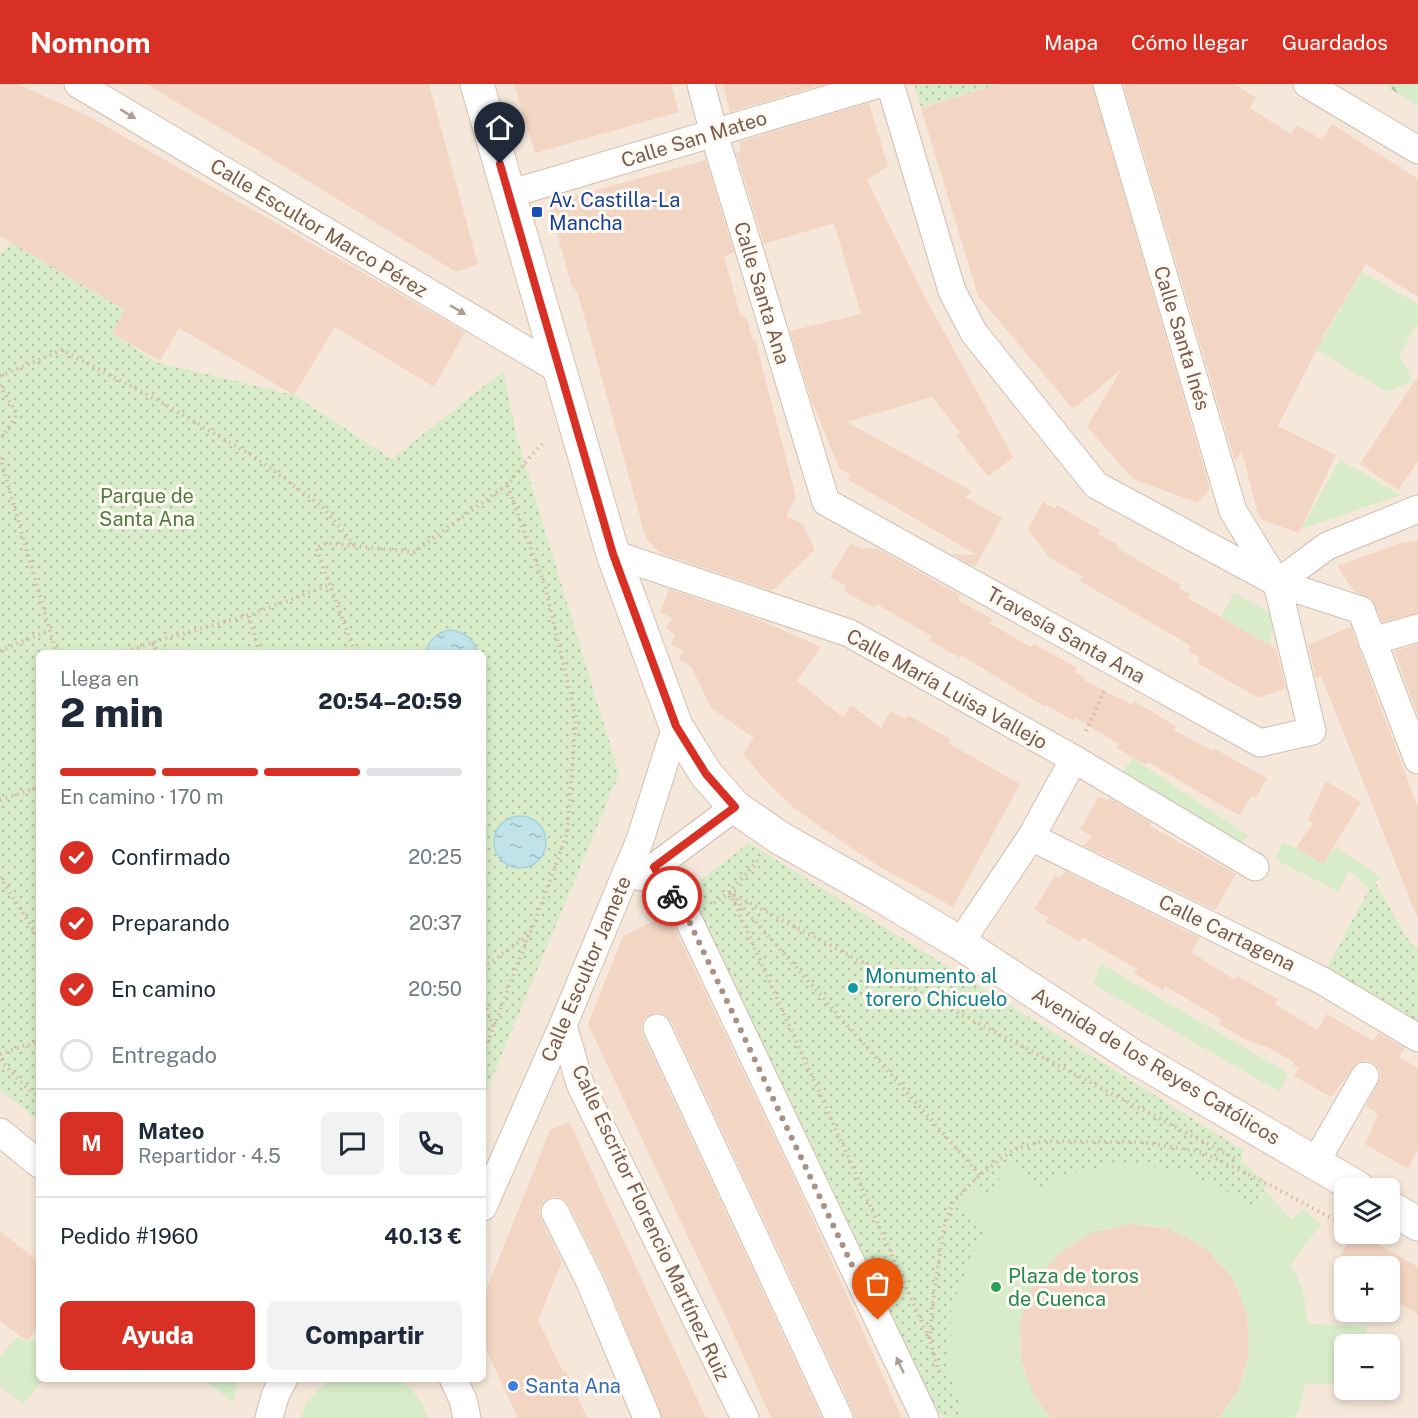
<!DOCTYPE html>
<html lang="es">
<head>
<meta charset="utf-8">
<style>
	body { margin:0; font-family:"Public Sans",sans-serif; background:#f2f2f3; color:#1f2937; height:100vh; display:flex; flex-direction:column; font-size:22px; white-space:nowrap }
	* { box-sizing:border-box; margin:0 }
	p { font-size:20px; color:#747a83 }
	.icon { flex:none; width:33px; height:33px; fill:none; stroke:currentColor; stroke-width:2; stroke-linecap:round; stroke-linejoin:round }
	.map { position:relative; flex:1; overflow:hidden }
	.side { position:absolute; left:36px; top:566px; width:450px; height:732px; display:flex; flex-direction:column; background:#fff; border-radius:9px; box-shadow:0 3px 9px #0003 }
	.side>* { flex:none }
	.tools { position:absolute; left:1334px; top:1094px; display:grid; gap:12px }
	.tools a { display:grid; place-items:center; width:66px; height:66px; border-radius:9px; background:#fff; box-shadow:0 3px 9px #0003; font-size:30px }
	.pin { position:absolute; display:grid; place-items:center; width:51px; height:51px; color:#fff; margin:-62px -26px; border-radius:50% 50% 50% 0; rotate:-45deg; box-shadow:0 0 6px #0007 }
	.pin .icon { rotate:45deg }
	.courier { position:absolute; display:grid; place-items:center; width:60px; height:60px; margin:-30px; border:4px solid #d93025; border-radius:50%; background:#fff; color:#222; box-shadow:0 2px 8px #0007 }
	.headline em { font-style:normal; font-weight:800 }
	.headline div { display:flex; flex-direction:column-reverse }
	.headline { display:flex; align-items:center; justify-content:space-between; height:102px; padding:0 24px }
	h1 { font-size:39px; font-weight:800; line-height:45px }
	.bar { display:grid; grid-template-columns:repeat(4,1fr); gap:9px 6px; align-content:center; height:72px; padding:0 24px }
	.bar i { height:8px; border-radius:4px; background:#e0e1e3 }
	.bar .active { background:#d93025 }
	.bar p { grid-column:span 4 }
	.line { display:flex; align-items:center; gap:15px; padding:0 24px; border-top:2px solid #e0e1e3 }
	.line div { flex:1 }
	.round { display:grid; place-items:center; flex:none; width:63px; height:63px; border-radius:9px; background:#f2f2f3 }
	ol { padding:0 24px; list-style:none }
	li { display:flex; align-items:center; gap:18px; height:66px }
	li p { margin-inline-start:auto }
	li .icon { padding:6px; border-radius:50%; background:#d93025; color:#fff; stroke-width:4 }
	li:last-child { color:#747a83 }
	li i { width:33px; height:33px; border:3px solid #e0e1e3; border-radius:50% }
	.button { display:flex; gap:12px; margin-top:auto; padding:12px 24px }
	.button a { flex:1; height:69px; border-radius:9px; background:#d93025; color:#fff; font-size:24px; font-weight:800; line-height:69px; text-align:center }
	.button a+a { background:#f2f2f3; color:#1f2937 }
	header { display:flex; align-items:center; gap:36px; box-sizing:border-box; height:84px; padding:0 30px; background:#d93025; color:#fff }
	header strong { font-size:28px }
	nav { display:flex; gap:33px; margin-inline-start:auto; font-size:21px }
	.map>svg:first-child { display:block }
	.residential { fill:#f5e8da; fill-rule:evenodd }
	.grass { fill:url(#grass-dots) }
	.forest { fill:url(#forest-firs) }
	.garden { fill:#d8ecc9 }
	.water { fill:url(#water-ripples); stroke:#a5d3da; stroke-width:1.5 }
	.building { fill:#f3d5c3 }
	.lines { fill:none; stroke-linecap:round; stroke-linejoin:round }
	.street-casing { stroke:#d1beb0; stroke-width:29 }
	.secondary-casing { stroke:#d6c0b0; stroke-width:35 }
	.path { stroke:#d9b8a5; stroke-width:4; stroke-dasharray:1.5 4.5; stroke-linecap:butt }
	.street { stroke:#fff; stroke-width:27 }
	.secondary { stroke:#fff; stroke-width:33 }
	.oneway { fill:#af9d94 }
	.done { stroke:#a89285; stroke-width:6; stroke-dasharray:0 10.8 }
	.route { stroke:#d93025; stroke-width:8 }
	.transit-dot { fill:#1a4fb4; stroke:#fffaf3; stroke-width:2 }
	.culture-dot { fill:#0f9aa8; stroke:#fffaf3; stroke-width:2 }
	.leisure-dot { fill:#2e9e5b; stroke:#fffaf3; stroke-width:2 }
	.shop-dot { fill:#3f7fe0; stroke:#fffaf3; stroke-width:2 }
	.labels { text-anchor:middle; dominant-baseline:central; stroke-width:6; stroke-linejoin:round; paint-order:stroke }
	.street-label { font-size:20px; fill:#7a5c4d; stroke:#fffaf3 }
	.transit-label { font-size:20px; fill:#164399; stroke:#fffaf3; text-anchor:start }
	.park-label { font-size:20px; fill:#537a41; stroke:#fffaf3 }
	.culture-label { font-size:20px; fill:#0d838f; stroke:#fffaf3; text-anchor:start }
	.leisure-label { font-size:20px; fill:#27864d; stroke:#fffaf3; text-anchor:start }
	.shop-label { font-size:20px; fill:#366cbe; stroke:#fffaf3; text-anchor:start }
</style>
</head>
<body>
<header>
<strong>Nomnom</strong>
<nav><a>Mapa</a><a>Cómo llegar</a><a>Guardados</a></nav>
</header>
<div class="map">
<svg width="1418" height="1334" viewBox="0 0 1418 1334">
	<defs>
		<pattern id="grass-dots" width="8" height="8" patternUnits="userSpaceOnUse" patternTransform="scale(1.5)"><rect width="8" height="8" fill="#d8ecc9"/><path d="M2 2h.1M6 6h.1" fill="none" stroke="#b4c2a5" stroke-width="1.8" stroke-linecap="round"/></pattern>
		<pattern id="forest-firs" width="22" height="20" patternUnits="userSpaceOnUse" patternTransform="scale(1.5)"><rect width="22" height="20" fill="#d8ecc9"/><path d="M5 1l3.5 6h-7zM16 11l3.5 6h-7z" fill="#b4c2a5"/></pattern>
		<pattern id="water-ripples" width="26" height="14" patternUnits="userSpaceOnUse" patternTransform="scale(1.5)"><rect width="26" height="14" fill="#bfe3e8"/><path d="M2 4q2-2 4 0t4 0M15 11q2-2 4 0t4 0" fill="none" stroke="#a0bbbe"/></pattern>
	</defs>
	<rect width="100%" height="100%" fill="#fdf6ec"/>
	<path class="residential" d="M0 0H1418V1334H0ZM39 568H483V1294H39ZM1344 1104H1389V1149H1344ZM1344 1182H1389V1227H1344ZM1344 1260H1389V1305H1344Z"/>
	<g class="grass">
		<path d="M914 0H998L921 23Z"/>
		<path d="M11 158 101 212 111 197 134 211 112 249 156 278 294 311 392 375 503 287 517 354 619 690 483 1016V568H39V1036L0 1007V170Z"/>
		<path d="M749 759 1243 1066 1241 1077 1268 1100 1250 1127 1233 1110 1061 1092 1039 1106 1010 1076 1001 1097 983 1112 976 1105 988 1151 972 1170 950 1286 964 1334H948L918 1319 684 808Z"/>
		<path d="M1374 796 1410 859 1418 865V947L1324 889Z"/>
	</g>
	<path class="forest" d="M1383 0H1418V22Z"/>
	<g class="garden">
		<path d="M1362 188 1418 220V239L1399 271 1413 297 1387 308 1316 266Z"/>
		<path d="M1340 376 1401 411 1301 445Z"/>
		<path d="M1234 508 1273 531 1270 562 1221 533Z"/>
		<path d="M1133 674 1248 751 1238 764 1120 691Z"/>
		<path d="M1283 758 1324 776 1336 763 1383 795 1374 797 1369 805 1350 786 1338 807 1280 778 1275 773Z"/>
		<path d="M1101 880 1288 989 1280 1008 1093 900Z"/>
		<path d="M1011 1075 1039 1106 1061 1092 1119 1079 1179 1085 1233 1110 1250 1127 1265 1107 1292 1136 1303 1125 1321 1140 1291 1181 1303 1205 1308 1240 1366 1242V1260H1344V1300H1305L1300 1323 1294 1334H1219C1225 1324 1234 1314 1239 1304 1263 1249 1242 1183 1189 1155 1182 1152 1175 1147 1169 1145 1108 1129 1047 1161 1027 1220 1011 1266 1023 1297 1051 1334H964L950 1286 951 1226 972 1170 988 1151 960 1121 976 1105 983 1112 1001 1097 994 1090Z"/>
		<path d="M16 1253 27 1257H39V1294L43 1295 23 1320 0 1302V1274Z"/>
		<path d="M332 1294C347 1294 382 1291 395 1294 408 1298 425 1321 428 1334H301C305 1316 319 1305 332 1294Z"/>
		<path d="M202 1295H238L234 1318Z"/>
	</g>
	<g class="water">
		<path d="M450 546C464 548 474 554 477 568H426C430 555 437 549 450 546Z"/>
		<circle cx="520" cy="758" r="26"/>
	</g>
	<g class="building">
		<path d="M0 0H18L88 32 381 199 465 248 434 303 335 243 294 311 179 244 160 277 112 249 125 226 0 152Z"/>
		<path d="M146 0H429L478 180 456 188 264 70Z"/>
		<path d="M514 0H671L679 28 535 69Z"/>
		<path d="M723 0H824L730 28Z"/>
		<path d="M998 0H1092L1210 405 1198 419 1133 395 1087 343 1121 286 1073 325 978 212 921 24Z"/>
		<path d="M1123 0H1235L1256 14 1250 24 1291 50 1297 41 1322 56 1332 40 1418 95V213L1366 180 1326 247 1278 342 1336 371 1299 449 1262 436 1258 431 1242 368 1235 377Z"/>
		<path d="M869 19 888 82 867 96 926 215 1013 373 988 393 956 351 960 348 932 313 847 338 972 407 965 413 1002 434 975 483 951 470 977 471 849 396 850 391 839 384 811 315 790 247 861 230 834 139 764 160 736 68 741 67 739 58Z"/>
		<path d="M706 76 734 169 724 172 740 230 747 235 753 256 755 255 796 413 786 432 803 440 815 466 772 507 660 469 646 455 602 295 577 207 572 203 550 125 554 123 552 118Z"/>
		<path d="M1418 292V377L1398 406 1360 380Z"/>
		<path d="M1043 418 1055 425 1057 421 1100 446 1098 450 1118 461 1117 464 1181 501 1179 504 1190 510 1188 514 1276 565 1286 604 1259 614 1197 579 1200 574 1188 567 1191 562 1080 497 1083 493 1050 474 1028 445Z"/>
		<path d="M1418 457V529L1382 538 1372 515 1354 507 1337 482 1401 459Z"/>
		<path d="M851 459 862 465 863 464 878 465 960 511 958 516 992 535 989 539 1031 563 1034 560 1077 584 1075 588 1085 594 1084 596 1132 621 1134 617 1176 642 1174 646 1213 667 1215 665 1267 694 1256 714 1251 712 1240 731 1226 724 1148 678 1146 681 1117 664 1119 660 1076 634 1074 637 1046 621 1045 623 961 571 960 574 929 556 931 552 877 520 874 524 844 507 846 502 830 493Z"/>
		<path d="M669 505 755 534 821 563 797 597 843 633 851 621 881 644 891 627 906 635 908 631 950 655 948 659 1020 700 953 823 880 783 822 744 793 723 765 696 743 670 754 654 711 624 692 584 679 575 683 567 671 560 675 551 666 544 672 534 660 528Z"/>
		<path d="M1351 543 1418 724V831H1416L1321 592 1316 594 1308 561Z"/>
		<path d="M1418 560V632L1394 567Z"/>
		<path d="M1326 697 1361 718 1323 780 1296 764 1313 739 1308 736Z"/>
		<path d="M1099 712 1107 717 1109 714 1151 739 1150 742 1236 790 1215 826 1084 762 1092 752 1080 746Z"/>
		<path d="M1065 787 1200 854 1191 868 1235 896 1237 892 1278 915 1275 920 1317 946 1327 930 1373 957 1378 949 1405 964 1399 973 1418 984V1065L1408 1085 1365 1060 1378 1030 1366 1022 1381 993 1379 985 1373 979 1366 976 1357 979 1331 1013 1294 992 1299 984 1293 981 1294 978 1267 963 1246 956 1219 940 1221 935 1165 902 1163 907 1134 889 1137 885 1082 853 1080 858 1046 838 1048 833 1034 826 1055 791 1059 794Z"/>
		<path d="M667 831 675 845 800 1107 902 1334H855L853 1327 671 937 666 931 658 928 651 930 644 935 641 943 643 951 822 1334H771L728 1238 588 940 623 852Z"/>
		<path d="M570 1038 598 1101 706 1334H662L604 1191 569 1121 564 1115 557 1112 549 1114 542 1119 539 1128 541 1135 562 1178 538 1236 563 1288 566 1287 587 1334H518L483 1259V1214L550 1046Z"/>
		<path d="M1130 1140 1170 1145 1205 1164 1232 1193 1247 1230 1249 1270 1239 1304 1219 1334H1051L1033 1310 1021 1275 1020 1239 1033 1201 1058 1170 1091 1149Z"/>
		<path d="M0 1147 39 1178V1242L27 1257 0 1237Z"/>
		<path d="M1351 1153 1362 1159 1366 1153 1418 1183V1230L1389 1214V1182H1344V1189L1334 1183Z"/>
	</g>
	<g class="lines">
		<defs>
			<g id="street">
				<path d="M78 0 561 287"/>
				<path d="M701 0 714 50 826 418 1260 659 1312 647 1277 499 1096 401 974 249 952 207 890 0"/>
				<path d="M1107 0 1233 427 1276 497"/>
				<path d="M1307 0 1418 66"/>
				<path d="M509 110 879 0"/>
				<path d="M613 470 849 549 1074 675 1031 753 960 859"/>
				<path d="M1277 499 1361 526 1418 676"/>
				<path d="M1277 499 1327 462 1418 425"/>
				<path d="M1372 557 1418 544"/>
				<path d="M1074 675 1255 783"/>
				<path d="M1031 753 1321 896 1418 954"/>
				<path d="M654 783 689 837 925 1334"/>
				<path d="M641 793 735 723"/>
				<path d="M563 941 580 1000 745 1334"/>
				<path d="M657 944 839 1334"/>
				<path d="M0 1048 39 1080"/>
				<path d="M1315 1079 1365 992"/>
				<path d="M483 1123 563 941 640 756 676 642"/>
				<path d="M555 1128 590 1198 647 1334"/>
				<path d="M453 1294 463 1316 467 1334"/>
				<path d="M269 1334 275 1312 284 1294"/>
			</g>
			<g id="secondary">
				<path d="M477 0 613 470 676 642 706 690 735 723 780 754 877 809 960 859 1136 974 1358 1104"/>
				<path d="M1389 1123 1418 1140"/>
			</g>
		</defs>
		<use href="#street" class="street-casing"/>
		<use href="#secondary" class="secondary-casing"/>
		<g class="path">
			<path d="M0 292 62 266 161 318 256 374 324 424 355 462"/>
			<path d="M0 301 17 330 0 357"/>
			<path d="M0 373 56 568"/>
			<path d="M249 532 259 568"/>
			<path d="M153 558 157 568"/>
			<path d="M0 567 50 546"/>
			<path d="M126 568 153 558 249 531 330 501"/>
			<path d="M355 568 316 464 327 459 414 468 507 401 536 366 546 357"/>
			<path d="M1086 647 1104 607"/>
			<path d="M0 716 39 703"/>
			<path d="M0 793 39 854"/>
			<path d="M729 808 1238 1076"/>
			<path d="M730 809 930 1256 940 1291"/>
			<path d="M732 811 980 1091"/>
			<path d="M714 819 729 808 758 777"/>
			<path d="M483 884 530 850 567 750 576 634 545 502 507 401"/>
			<path d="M483 913 493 943"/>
			<path d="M0 970 39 957"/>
			<path d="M483 970 529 851"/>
			<path d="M0 976 25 1002 39 1013"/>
			<path d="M1359 1149H1360"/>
			<path d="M930 1255 932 1224 944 1143 953 1118 980 1091 1014 1065 1044 1057 1142 1058 1202 1068 1268 1100 1344 1141"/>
		</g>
		<use href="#street" class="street"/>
		<use href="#secondary" class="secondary"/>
	</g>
	<defs><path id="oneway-solid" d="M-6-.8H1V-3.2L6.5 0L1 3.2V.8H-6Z" transform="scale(1.5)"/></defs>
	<g class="oneway">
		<use href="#oneway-solid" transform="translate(128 30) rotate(31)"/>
		<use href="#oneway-solid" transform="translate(458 226) rotate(31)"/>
		<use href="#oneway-solid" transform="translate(900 1281) rotate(-115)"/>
	</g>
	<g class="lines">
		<path class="done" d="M672 812 689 837 878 1236"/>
		<path class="route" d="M500 80 613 470 676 642 706 690 735 723 654 783 672 812"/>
	</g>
	<rect class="transit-dot" x="531" y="122" width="12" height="12" rx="3"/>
	<circle class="culture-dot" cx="853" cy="904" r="6"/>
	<circle class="leisure-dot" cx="996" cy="1203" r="6"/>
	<circle class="shop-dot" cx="513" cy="1302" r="6"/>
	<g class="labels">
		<g class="street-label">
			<text transform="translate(694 55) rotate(-17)">Calle San Mateo</text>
			<text transform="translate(319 144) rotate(31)">Calle Escultor Marco Pérez</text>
			<text transform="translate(762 209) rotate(73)">Calle Santa Ana</text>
			<text transform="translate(1182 254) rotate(73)">Calle Santa Inés</text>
			<text transform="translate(1066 551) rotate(29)">Travesía Santa Ana</text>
			<text transform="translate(947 605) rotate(29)">Calle María Luisa Vallejo</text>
			<text transform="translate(1227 849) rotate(26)">Calle Cartagena</text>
			<text transform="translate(586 885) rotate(-67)">Calle Escultor Jamete</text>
			<text transform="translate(1156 982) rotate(31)">Avenida de los Reyes Católicos</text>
			<text transform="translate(651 1139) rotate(65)">Calle Escritor Florencio Martínez Ruiz</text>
		</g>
		<g class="transit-label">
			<text x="549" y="116">Av. Castilla-La<tspan x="549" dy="23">Mancha</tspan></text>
		</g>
		<g class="park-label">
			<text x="147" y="412">Parque de<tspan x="147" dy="23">Santa Ana</tspan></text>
		</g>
		<g class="culture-label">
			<text x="865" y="892">Monumento al<tspan x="865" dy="23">torero Chicuelo</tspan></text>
		</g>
		<g class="leisure-label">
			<text x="1008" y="1192">Plaza de toros<tspan x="1008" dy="23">de Cuenca</tspan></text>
		</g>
		<g class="shop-label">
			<text x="525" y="1302">Santa Ana</text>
		</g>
	</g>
</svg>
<div class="tools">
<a><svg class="icon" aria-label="layers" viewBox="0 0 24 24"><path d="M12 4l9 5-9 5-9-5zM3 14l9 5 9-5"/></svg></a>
<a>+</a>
<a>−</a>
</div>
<div class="pin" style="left:878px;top:1236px;background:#ea580c"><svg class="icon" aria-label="bag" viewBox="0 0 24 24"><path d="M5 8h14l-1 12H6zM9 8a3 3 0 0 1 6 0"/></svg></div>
<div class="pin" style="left:500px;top:80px;background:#1f2937"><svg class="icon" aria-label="home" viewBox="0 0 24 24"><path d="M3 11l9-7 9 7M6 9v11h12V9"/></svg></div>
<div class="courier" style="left:672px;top:812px"><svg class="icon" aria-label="bike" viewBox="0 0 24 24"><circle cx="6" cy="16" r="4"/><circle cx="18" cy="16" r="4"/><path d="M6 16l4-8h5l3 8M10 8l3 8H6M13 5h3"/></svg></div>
<section class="side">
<div class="headline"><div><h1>2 min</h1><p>Llega en</p></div><em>20:54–20:59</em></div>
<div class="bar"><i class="active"></i><i class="active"></i><i class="active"></i><i></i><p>En camino · 170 m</p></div>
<ol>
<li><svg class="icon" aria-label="check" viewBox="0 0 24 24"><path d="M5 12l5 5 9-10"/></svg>Confirmado<p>20:25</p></li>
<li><svg class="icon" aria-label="check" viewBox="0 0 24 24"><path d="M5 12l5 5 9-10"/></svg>Preparando<p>20:37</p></li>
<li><svg class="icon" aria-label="check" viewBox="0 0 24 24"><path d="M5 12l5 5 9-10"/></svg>En camino<p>20:50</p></li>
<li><i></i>Entregado</li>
</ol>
<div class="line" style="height:108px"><b class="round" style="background:#d93025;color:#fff">M</b><div><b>Mateo</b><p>Repartidor · 4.5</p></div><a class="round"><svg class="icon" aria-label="chat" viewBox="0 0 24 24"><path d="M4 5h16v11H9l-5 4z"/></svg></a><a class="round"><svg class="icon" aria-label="phone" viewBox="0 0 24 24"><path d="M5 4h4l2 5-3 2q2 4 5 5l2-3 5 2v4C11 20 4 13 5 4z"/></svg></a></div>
<div class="line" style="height:78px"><div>Pedido #1960</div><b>40.13 €</b></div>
<div class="button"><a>Ayuda</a><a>Compartir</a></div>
</section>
</div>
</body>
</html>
